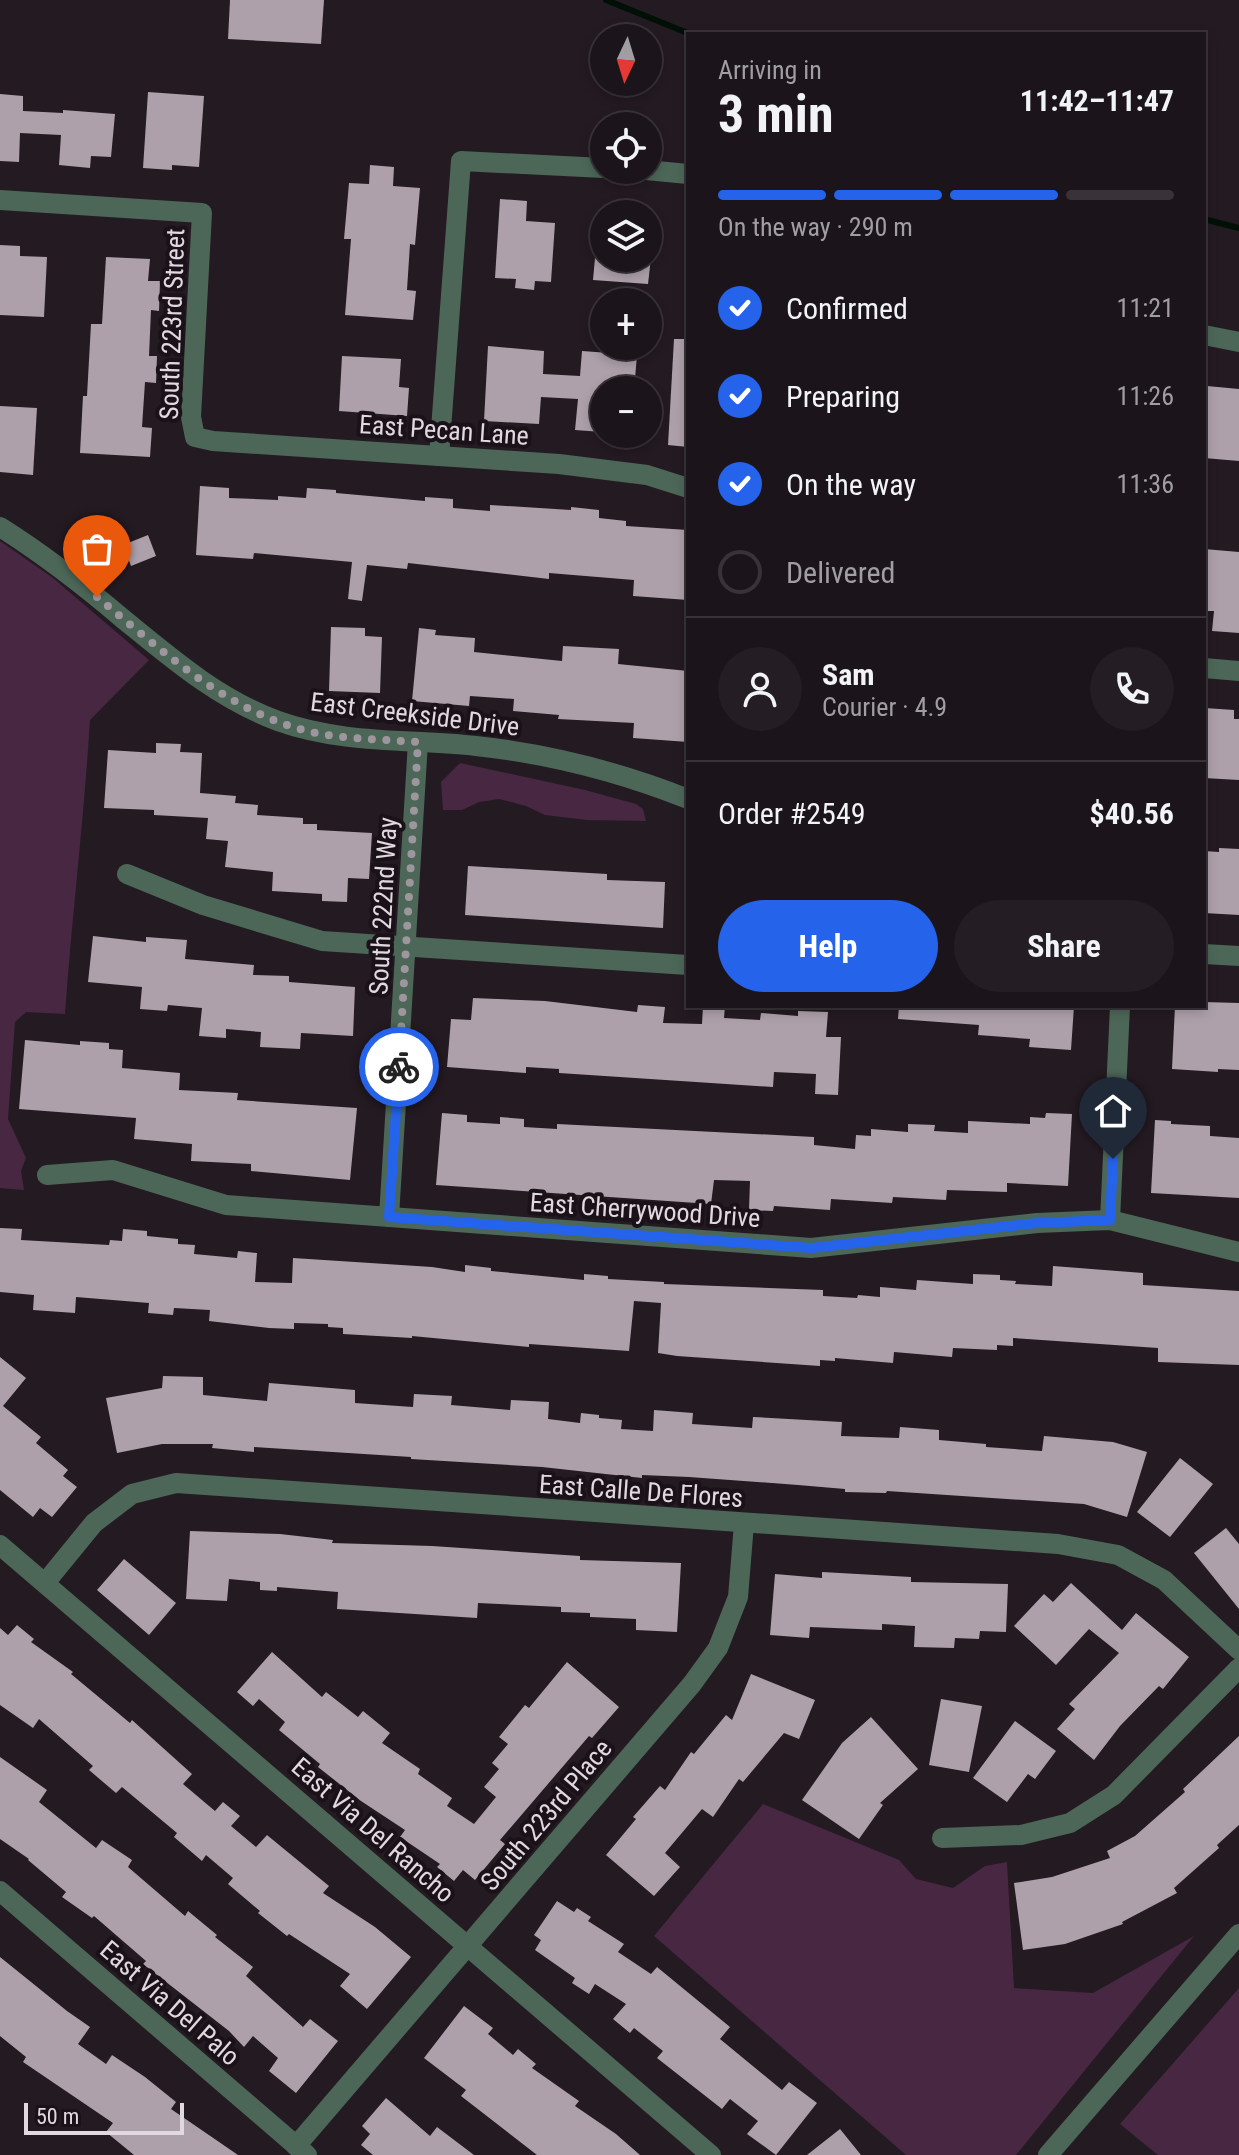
<!DOCTYPE html>
<html lang="en">
<head>
<meta charset="utf-8">
<style>
	body { margin:0; font-family:"Roboto Condensed",sans-serif; background:#241d23; color:#f1f3f6; height:100vh; display:flex; flex-direction:column; font-size:30px; white-space:nowrap }
	* { box-sizing:border-box; margin:0 }
	p { font-size:26px; color:#a09ea2 }
	.icon { flex:none; width:44px; height:44px; fill:none; stroke:currentColor; stroke-width:2; stroke-linecap:round; stroke-linejoin:round }
	.map { position:relative; flex:1; overflow:hidden }
	.side { position:absolute; left:686px; top:32px; width:520px; height:976px; display:flex; flex-direction:column; background:#1b141a; border-radius:0px; box-shadow:0 4px 12px #0003,0 0 0 2px #393339 }
	.side>* { flex:none }
	.needle { width:52px; rotate:184deg }
	.fabs { position:absolute; left:590px; top:24px; display:grid; gap:16px }
	.fabs a { display:grid; place-items:center; width:72px; height:72px; border-radius:50%; background:#1b141a; box-shadow:0 4px 12px #0003,0 0 0 2px #393339; font-size:40px }
	.scale { position:absolute; left:24px; bottom:20px; width:160px; box-sizing:border-box; padding-left:8px; border:4px solid #e0d9df; border-top:0; font-size:22px; line-height:28px; white-space:nowrap; color:#e0d9df; -webkit-text-stroke:6px #1a1119; paint-order:stroke }
	.pin { position:absolute; display:grid; place-items:center; width:68px; height:68px; color:#fff; margin:-82px -34px; border-radius:50% 50% 50% 0; rotate:-45deg; box-shadow:0 0 8px #0007 }
	.pin .icon { rotate:45deg }
	.courier { position:absolute; display:grid; place-items:center; width:80px; height:80px; margin:-40px; border:6px solid #2563eb; border-radius:50%; background:#fff; color:#222; box-shadow:0 2px 10px #0007 }
	.summary em { font-style:normal; font-weight:700 }
	.summary div { display:flex; flex-direction:column-reverse }
	.summary { display:flex; align-items:center; justify-content:space-between; height:136px; padding:0 32px }
	h1 { font-size:52px; font-weight:700; line-height:60px }
	.bar { display:grid; grid-template-columns:repeat(4,1fr); gap:12px 8px; align-content:center; height:96px; padding:0 32px }
	.bar i { height:10px; border-radius:6px; background:#393339 }
	.bar .current { background:#2563eb }
	.bar p { grid-column:span 4 }
	.line { display:flex; align-items:center; gap:20px; padding:0 32px; border-top:2px solid #393339 }
	.line div { flex:1 }
	.round { display:grid; place-items:center; flex:none; width:84px; height:84px; border-radius:42px; background:#241d23 }
	ol { padding:0 32px; list-style:none }
	li { display:flex; align-items:center; gap:24px; height:88px }
	li p { margin-inline-start:auto }
	li .icon { padding:8px; border-radius:50%; background:#2563eb; color:#fff; stroke-width:4 }
	li:last-child { color:#a09ea2 }
	li i { width:44px; height:44px; border:4px solid #393339; border-radius:50% }
	.primary-button { display:flex; gap:16px; margin-top:auto; padding:16px 32px }
	.primary-button a { flex:1; height:92px; border-radius:48px; background:#2563eb; color:#fff; font-size:32px; font-weight:700; line-height:92px; text-align:center }
	.primary-button a+a { background:#241d23; color:#f1f3f6 }
	.map>svg:first-child { display:block }
	.green { fill:#472742 }
	.lines { fill:none; stroke-linecap:round; stroke-linejoin:round }
	.stream { stroke:#001007; stroke-width:6 }
	.building { fill:#ada0aa }
	.minor { stroke:#4c6758; stroke-width:20 }
	.done { stroke:#9e969d; stroke-width:8; stroke-dasharray:0 14.4 }
	.route { stroke:#2563eb; stroke-width:10 }
	.labels { text-anchor:middle; dominant-baseline:central; stroke-width:8; stroke-linejoin:round; paint-order:stroke }
	.street-label { font-size:26px; fill:#e0d9df; stroke:#1a1119 }
</style>
</head>
<body>
<div class="map">
<svg width="1239" height="2155" viewBox="0 0 1239 2155">
	<rect width="100%" height="100%" fill="#241a22"/>
	<g class="green">
		<path d="M0 541 53 578 149 660 90 720C84 818 72 916 65 1014L26 1012 15 1022 8 1119 26 1158 21 1171 24 1190 0 1188Z"/>
		<path d="M460 763 585 790 636 804 643 809 646 821 587 820 545 815 526 806 499 799 479 802 462 810H443L441 782Z"/>
		<path d="M763 1804 899 1860 916 1879 953 1888 985 1866 1007 1862 1014 1988 1093 1993 1194 1936 1016 2155H906L654 1936Z"/>
		<path d="M1239 1988V2155H1158L1120 2124Z"/>
	</g>
	<g class="lines">
		<g class="stream">
			<path d="M606 0 690 34"/>
			<path d="M1204 219 1239 228"/>
		</g>
	</g>
	<g class="building">
		<path d="M230 0H324L321 44 228 39Z"/>
		<path d="M148 92 204 96 199 167 172 165V170L143 168Z"/>
		<path d="M0 94 23 96V111L63 113V110L115 114 111 157 91 156 90 168 59 165 61 135 20 133 19 162 0 161Z"/>
		<path d="M370 165 394 167 393 186 420 188 415 245 410 244 407 290 416 291 413 320 345 315 351 239H344L349 183 369 184Z"/>
		<path d="M500 199 527 201 526 221 555 223 551 282 535 281 534 290 515 288 516 279 495 278Z"/>
		<path d="M0 245 20 246V256L47 257 44 317 0 315Z"/>
		<path d="M106 257 150 259 148 281H160L159 311 151 310 149 356H157L156 383 145 382 142 427 152 428 150 457 80 453 83 396H87L91 324H102Z"/>
		<path d="M595 258H651L648 284 593 280Z"/>
		<path d="M674 339H688V447L668 445Z"/>
		<path d="M488 346 544 351 543 374 580 376 582 351 637 355 634 390H604L602 432 575 430 578 399 541 397 539 424 484 421Z"/>
		<path d="M342 356 401 359 399 387 409 388 407 416 339 411Z"/>
		<path d="M1207 386 1239 389V461L1204 458Z"/>
		<path d="M0 406 37 408 33 475 0 472Z"/>
		<path d="M200 486 229 488V498L278 500V496L306 498 307 488 336 490V493L425 501V497L453 499V508L490 511V505L571 510V507L599 510V518L626 521V526L688 530V600L633 596 634 580 549 573V579L408 563 407 569 367 565 362 601 348 599 352 562 254 553 253 559 196 555Z"/>
		<path d="M148 535 156 556 131 566 123 545Z"/>
		<path d="M1204 549 1239 552V633L1212 631 1214 611H1204Z"/>
		<path d="M331 627 365 628V636L382 637 380 693 329 691Z"/>
		<path d="M419 628 436 630 435 635 475 638 474 652 562 661 563 646 619 649 618 664 688 671V742L633 738 634 723 558 719 559 715 513 711 514 699 470 696 469 706 412 701Z"/>
		<path d="M1205 708 1234 710V719H1239V780L1204 778Z"/>
		<path d="M156 743 181 744 180 752 202 753 200 793 236 796 235 803 258 805 257 815 303 818V824H317V830L372 833 369 879 348 878 347 902 322 901V894L272 891 273 872 225 867 228 841 206 839 208 818 154 815V810L104 808 108 750 156 753Z"/>
		<path d="M1219 848 1239 849V915L1204 913V851L1219 852Z"/>
		<path d="M468 866 607 874V880L665 882 663 928 465 915Z"/>
		<path d="M93 936 146 942V937L187 940 185 959 254 965 253 975 289 976V982L355 987 353 1036 301 1033 300 1049 260 1047 261 1032 226 1029V1038L199 1036 202 1008 168 1005 167 1011 140 1009 142 987 88 982Z"/>
		<path d="M473 998 545 1001 637 1012 638 1005 665 1007 663 1023 702 1024 703 1006H725L724 1018 760 1020 761 1013 798 1016V1011L828 1012 826 1037H841L838 1095 815 1094 816 1074 774 1072 773 1087 559 1073V1069L526 1067V1073L447 1067 451 1019 471 1020Z"/>
		<path d="M1204 1002 1239 1003V1070L1218 1069V1072L1172 1069 1175 1006H1204Z"/>
		<path d="M899 1006H1074L1071 1050 1029 1047 1030 1039 978 1035 979 1025 898 1019Z"/>
		<path d="M25 1040 80 1045V1041L109 1043V1049L123 1050 122 1068 180 1073 179 1090 238 1093 237 1100 357 1108 350 1180 251 1171V1164L191 1161 192 1144 134 1139 136 1118 19 1109Z"/>
		<path d="M442 1113 467 1115V1122L500 1124V1117L524 1119V1127L557 1129V1124L814 1137V1145L855 1149 856 1135 871 1136V1129L908 1132V1124L935 1125 934 1131 968 1133V1121L1030 1124V1117L1045 1118 1046 1113 1072 1114 1068 1186 1007 1183V1192L947 1190 946 1200 893 1197 892 1203 831 1199 830 1210 774 1206 773 1211 749 1210 750 1181 714 1180 711 1204 436 1185Z"/>
		<path d="M1155 1120 1171 1121V1124L1210 1126V1136L1239 1138V1198L1151 1193Z"/>
		<path d="M0 1228 22 1229 21 1240 109 1245 110 1240 122 1241 123 1229 147 1231V1236L178 1239V1244L195 1245 194 1254 237 1258 238 1251 257 1253 255 1282 292 1283 293 1258 432 1267 465 1272V1265L491 1268V1271L584 1280V1274L608 1276V1279L664 1282V1284L823 1290V1296L857 1298 858 1295 880 1297V1287L916 1290 917 1280 973 1284V1274L1000 1275V1280L1016 1281 1015 1284 1052 1286 1053 1266 1143 1273V1285L1239 1291V1365L1158 1362V1348L1013 1338V1346L997 1345V1350L953 1348 952 1357 894 1352 893 1363 835 1358V1361L820 1360V1366L677 1356 658 1353 661 1303 634 1301 629 1351 529 1344V1347L412 1336V1338L343 1334V1328L328 1327V1324L294 1323V1329L269 1328 209 1321 210 1310 174 1308 173 1315 148 1313 149 1303 76 1297 75 1313 33 1310 34 1295 0 1292Z"/>
		<path d="M0 1357 26 1378 3 1406 41 1437 36 1443 68 1470 63 1476 77 1487 52 1517 40 1508 33 1517 0 1490Z"/>
		<path d="M163 1376 203 1377V1395L267 1401 269 1383 355 1390V1403L413 1407 414 1394 452 1396 451 1405 510 1410 511 1400 549 1402 548 1419 580 1423 581 1413 599 1415V1418L622 1420 621 1429 653 1431 654 1410 693 1413 692 1424 752 1428 753 1417 842 1422 841 1436 899 1438 900 1427 939 1430V1440L986 1444V1447L1042 1451 1044 1436 1113 1442 1147 1452 1127 1517 1084 1504 887 1491 886 1493 845 1492V1489L798 1485 689 1477 642 1475V1478L542 1467 411 1459V1457L254 1447V1452L212 1448 213 1444H162L117 1453 106 1398 162 1388Z"/>
		<path d="M1180 1458 1213 1484 1170 1537 1137 1512Z"/>
		<path d="M1226 1528 1239 1544V1609L1194 1553Z"/>
		<path d="M190 1531 280 1534 333 1540 332 1543 432 1546 580 1556V1560L681 1563 677 1632 636 1630V1619L590 1617V1613L561 1612V1607L478 1603 477 1618 337 1609 338 1592 277 1587V1591L260 1590V1582L229 1579 227 1601 186 1599Z"/>
		<path d="M124 1559 176 1603 149 1635 97 1590Z"/>
		<path d="M822 1572 911 1577V1582L1008 1584 1006 1632 980 1631 979 1639 955 1638 954 1648 914 1647 915 1626 882 1624V1630L810 1627 809 1638 770 1635 775 1574 822 1578Z"/>
		<path d="M1071 1583 1122 1630 1136 1613 1189 1657 1163 1689 1159 1686 1120 1726 1094 1760 1057 1729 1075 1709 1069 1704 1119 1653 1089 1629 1056 1665 1014 1626 1044 1594 1053 1602Z"/>
		<path d="M17 1625 34 1639 31 1642 73 1672 71 1674 130 1723 132 1720 192 1774 183 1784 215 1811 223 1802 240 1816 231 1826 256 1847 267 1835 329 1886 323 1893 375 1927 411 1957 367 2009 340 1986 350 1974 289 1934 287 1936 258 1913 260 1911 228 1884 233 1878 206 1855 202 1861 174 1837 177 1833 122 1787 116 1793 89 1770 93 1766 39 1719 33 1728 0 1705V1628L8 1635Z"/>
		<path d="M272 1652 322 1697 326 1692 358 1717 363 1711 390 1733 382 1743 420 1769 418 1774 452 1798 447 1806 474 1824 496 1797 484 1787 499 1769 492 1763 508 1744 499 1737 525 1705 529 1708 567 1662 619 1707 592 1738 589 1736 500 1840 505 1844 475 1880 463 1870 454 1881 437 1867 440 1864 400 1837 405 1830 361 1801 318 1767 320 1764 279 1730 285 1722 259 1699 253 1706 237 1692Z"/>
		<path d="M751 1674 815 1700 799 1739 784 1733 743 1782 739 1779 713 1817 702 1809 665 1853 680 1867 654 1896 606 1855 636 1819 633 1817 660 1786 665 1790 691 1752 694 1754 726 1715 732 1720Z"/>
		<path d="M941 1699 982 1706 969 1772 929 1765Z"/>
		<path d="M871 1717 918 1769 880 1803 883 1805 859 1839 802 1800 842 1743Z"/>
		<path d="M1015 1721 1056 1751 1035 1779 1028 1774 1007 1802 973 1778Z"/>
		<path d="M1239 1736V1825L1217 1845 1219 1848 1174 1888 1177 1893 1122 1922 1123 1924 1065 1944 1023 1950 1014 1883 1052 1877 1110 1858 1107 1851 1135 1836 1185 1792 1183 1789Z"/>
		<path d="M0 1757 47 1790 39 1802 96 1848 102 1840 132 1860 128 1867 185 1916 188 1911 217 1935 215 1937 253 1967 246 1976 303 2027 310 2019 338 2041 296 2093 269 2071 278 2058 253 2036 244 2047 229 2031 143 1964 146 1961 94 1916 92 1918 62 1897 66 1892 28 1860 29 1859 0 1839Z"/>
		<path d="M557 1901 574 1912 577 1908 591 1917 588 1921 624 1944 618 1952 651 1974 657 1967 730 2027 720 2039 782 2090 789 2082 817 2103 776 2155 747 2134 758 2121 730 2099 722 2109 657 2058 663 2051 634 2028 630 2033 613 2019 626 2004 595 1984 589 1994 572 1983 575 1978 535 1950 541 1940 534 1935Z"/>
		<path d="M0 1957 67 2011 90 2027 78 2044 106 2064 112 2055 145 2077 176 2102 171 2109 238 2155H134L106 2132 113 2123 23 2062 26 2057 0 2036Z"/>
		<path d="M464 2006 493 2028 488 2034 513 2055 518 2049 536 2064 532 2068 579 2101 575 2106 616 2134 640 2155H537L461 2096 466 2090 424 2058Z"/>
		<path d="M386 2098 430 2136 437 2127 474 2155H373L361 2145 370 2134 362 2126Z"/>
		<path d="M840 2129 861 2155H807Z"/>
	</g>
	<g class="lines">
		<g class="minor">
			<path d="M646 170 688 174"/>
			<path d="M0 200 202 213 191 417 195 437 213 441 559 464 647 475 688 488"/>
			<path d="M1204 335 1239 342"/>
			<path d="M439 456 461 161 604 168"/>
			<path d="M0 527C43 554 83 585 122 618 171 658 218 699 278 721 342 744 410 739 476 746 550 754 620 772 688 799"/>
			<path d="M1204 668 1239 671"/>
			<path d="M127 874 203 905 322 941 688 965"/>
			<path d="M1204 954 1239 956"/>
			<path d="M47 1175 113 1170 226 1205 811 1248 1037 1223 1110 1220 1239 1252"/>
			<path d="M389 1217 418 742"/>
			<path d="M1110 1220 1120 1006"/>
			<path d="M0 1545 711 2155"/>
			<path d="M45 1583 94 1523 132 1494 176 1483 1058 1544 1118 1555 1164 1580 1239 1650"/>
			<path d="M942 1838 1021 1835 1070 1823 1114 1795 1239 1668"/>
			<path d="M0 1891 307 2155"/>
			<path d="M296 2146 692 1684 718 1648 738 1597 744 1524"/>
			<path d="M1048 2155 1239 1934"/>
		</g>
	</g>
	<g class="lines">
		<path class="done" d="M97 597C165 653 236 720 326 735 356 739 388 740 418 742L399 1067"/>
		<path class="route" d="M399 1067 389 1217 811 1248 1037 1223 1110 1220 1113 1159"/>
	</g>
	<g class="labels">
		<g class="street-label">
			<text transform="translate(172 324) rotate(-88)">South 223rd Street</text>
			<text transform="translate(444 430) rotate(4)">East Pecan Lane</text>
			<text transform="translate(415 714) rotate(7)">East Creekside Drive</text>
			<text transform="translate(383 906) rotate(-87)">South 222nd Way</text>
			<text transform="translate(645 1210) rotate(4)">East Cherrywood Drive</text>
			<text transform="translate(641 1491) rotate(4)">East Calle De Flores</text>
			<text transform="translate(546 1815) rotate(-50)">South 223rd Place</text>
			<text transform="translate(373 1830) rotate(41)">East Via Del Rancho</text>
			<text transform="translate(170 2003) rotate(41)">East Via Del Palo</text>
		</g>
	</g>
</svg>
<div class="fabs">
<a><svg class="needle" viewBox="-14 -14 28 28"><path d="M0-13l5 13h-10z" fill="#e53935"/><path d="M0 13l5-13h-10z" fill="#a09ea2"/></svg></a>
<a><svg class="icon" aria-label="locate" viewBox="0 0 24 24"><circle cx="12" cy="12" r="6"/><path d="M12 2v4M12 18v4M2 12h4M18 12h4"/></svg></a>
<a><svg class="icon" aria-label="layers" viewBox="0 0 24 24"><path d="M12 4l9 5-9 5-9-5zM3 14l9 5 9-5"/></svg></a>
<a>+</a>
<a>−</a>
</div>
<div class="scale">50 m</div>
<div class="pin" style="left:97px;top:597px;background:#ea580c"><svg class="icon" aria-label="bag" viewBox="0 0 24 24"><path d="M5 8h14l-1 12H6zM9 8a3 3 0 0 1 6 0"/></svg></div>
<div class="pin" style="left:1113px;top:1159px;background:#1f2937"><svg class="icon" aria-label="home" viewBox="0 0 24 24"><path d="M3 11l9-7 9 7M6 9v11h12V9"/></svg></div>
<div class="courier" style="left:399px;top:1067px"><svg class="icon" aria-label="bike" viewBox="0 0 24 24"><circle cx="6" cy="16" r="4"/><circle cx="18" cy="16" r="4"/><path d="M6 16l4-8h5l3 8M10 8l3 8H6M13 5h3"/></svg></div>
<section class="side">
<div class="summary"><div><h1>3 min</h1><p>Arriving in</p></div><em>11:42–11:47</em></div>
<div class="bar"><i class="current"></i><i class="current"></i><i class="current"></i><i></i><p>On the way · 290 m</p></div>
<ol>
<li><svg class="icon" aria-label="check" viewBox="0 0 24 24"><path d="M5 12l5 5 9-10"/></svg>Confirmed<p>11:21</p></li>
<li><svg class="icon" aria-label="check" viewBox="0 0 24 24"><path d="M5 12l5 5 9-10"/></svg>Preparing<p>11:26</p></li>
<li><svg class="icon" aria-label="check" viewBox="0 0 24 24"><path d="M5 12l5 5 9-10"/></svg>On the way<p>11:36</p></li>
<li><i></i>Delivered</li>
</ol>
<div class="line" style="height:144px"><a class="round"><svg class="icon" aria-label="person" viewBox="0 0 24 24"><circle cx="12" cy="8" r="4"/><path d="M4 21q1-7 8-7t8 7"/></svg></a><div><b>Sam</b><p>Courier · 4.9</p></div><a class="round"><svg class="icon" aria-label="phone" viewBox="0 0 24 24"><path d="M5 4h4l2 5-3 2q2 4 5 5l2-3 5 2v4C11 20 4 13 5 4z"/></svg></a></div>
<div class="line" style="height:104px"><div>Order #2549</div><b>$40.56</b></div>
<div class="primary-button"><a>Help</a><a>Share</a></div>
</section>
</div>
</body>
</html>
